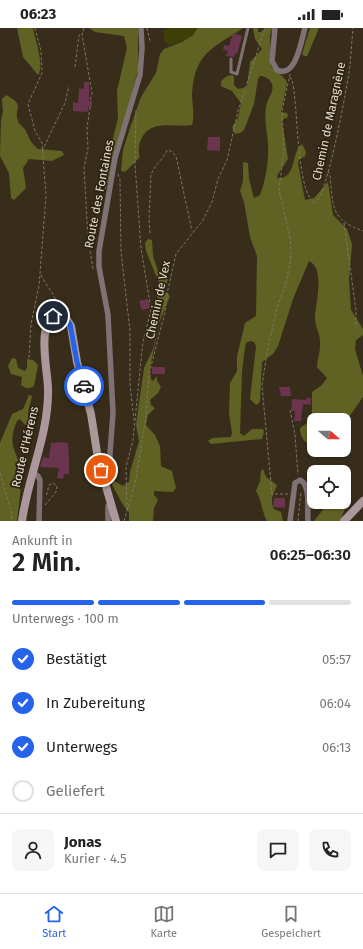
<!DOCTYPE html>
<html lang="de">
<head>
<meta charset="utf-8">
<style>
	body { margin:0; font-family:"Fira Sans",sans-serif; background:#f6f6f6; color:#222; height:100vh; display:flex; flex-direction:column; font-size:15px; white-space:nowrap }
	* { box-sizing:border-box; margin:0 }
	p { font-size:13px; color:#767676 }
	.icon { flex:none; width:22px; height:22px; fill:none; stroke:currentColor; stroke-width:2; stroke-linecap:round; stroke-linejoin:round }
	.map { position:relative; height:493px; overflow:hidden }
	.drawer { display:flex; flex-direction:column; background:#fff; flex:1 }
	.drawer>* { flex:none }
	.needle { width:26px; rotate:110deg }
	.tools { position:absolute; left:307px; top:385px; display:grid; gap:8px }
	.tools a { display:grid; place-items:center; width:44px; height:44px; border-radius:8px; background:#fff; box-shadow:0 1px 3px #0004; font-size:20px }
	.pin { position:absolute; display:grid; place-items:center; width:34px; height:34px; color:#fff; margin:-17px; border:2px solid #fff; border-radius:50%; box-shadow:0 1px 4px #0007 }
	.courier { position:absolute; display:grid; place-items:center; width:40px; height:40px; margin:-20px; border:3px solid #2563eb; border-radius:50%; background:#fff; color:#222; box-shadow:0 1px 5px #0007 }
	.headline em { font-style:normal; font-weight:600 }
	.headline div { display:flex; flex-direction:column-reverse }
	.headline { display:flex; align-items:center; justify-content:space-between; height:68px; padding:0 12px }
	h1 { font-size:26px; font-weight:600; line-height:30px }
	.bar { display:grid; grid-template-columns:repeat(4,1fr); gap:6px 4px; align-content:center; height:48px; padding:0 12px }
	.bar i { height:5px; border-radius:3px; background:#e0e0e0 }
	.bar .active { background:#2563eb }
	.bar p { grid-column:span 4 }
	.line { display:flex; align-items:center; gap:10px; padding:0 12px; border-top:1px solid #e0e0e0 }
	.line div { flex:1 }
	.round { display:grid; place-items:center; flex:none; width:42px; height:42px; border-radius:8px; background:#f6f6f6 }
	ol { padding:0 12px; list-style:none }
	li { display:flex; align-items:center; gap:12px; height:44px }
	li p { margin-inline-start:auto }
	li .icon { padding:4px; border-radius:50%; background:#2563eb; color:#fff; stroke-width:4 }
	li:last-child { color:#767676 }
	li i { width:22px; height:22px; border:2px solid #e0e0e0; border-radius:50% }
	.status { display:flex; justify-content:space-between; align-items:center; height:28px; padding:0 20px; background:#fff; direction:ltr }
	.status svg { height:11px; fill:currentColor }
	.dock { display:flex; justify-content:space-around; align-items:center; height:56px; border-top:1px solid #e0e0e0; background:#fff; font-size:11px; color:#767676 }
	.dock a { display:grid; justify-items:center; gap:2px }
	.dock .active { color:#2563eb }
	.map>svg:first-child { display:block }
	.green { fill:#3e3f06 }
	.forest { fill:#606223 }
	.building { fill:#6b344f }
	.lines { fill:none; stroke-linecap:round; stroke-linejoin:round }
	.path { stroke:#807667; stroke-width:1; stroke-dasharray:3 2; stroke-linecap:butt }
	.service { stroke:#7f7275; stroke-width:3 }
	.minor { stroke:#7f7275; stroke-width:5.5 }
	.secondary { stroke:#ac989c; stroke-width:8 }
	.done { stroke:#a79f91; stroke-width:4; stroke-dasharray:0 7.2 }
	.route { stroke:#2563eb; stroke-width:5 }
	.labels { text-anchor:middle; dominant-baseline:central; stroke-width:3.5; stroke-linejoin:round; paint-order:stroke }
	.street-label { font-size:12px; fill:#e3dcd1; stroke:#2e2310 }
</style>
</head>
<body>
<div class="status"><b>06:23</b><svg viewBox="0 0 49 12"><path d="M0 12V9h3v3zM5 12V6h3v6zM10 12V3h3v9zM15 12V0h3v12zM26 1h20v11H26zM47 4h2v5h-2z"/></svg></div>
<div class="map">
<svg width="363" height="493" viewBox="0 0 363 493">
	<rect width="100%" height="100%" fill="#382d1a"/>
	<path class="green" d="M168 0H198C190 11 181 14 169 18L168 15H165L163 3Z"/>
	<g class="forest">
		<path d="M17 0H33C35 11 45 39 38 47L23 29Z"/>
		<path d="M89 0H138V42L105 164 104 163 107 145V134L118 90 117 63 127 20 124 8 95 4Z"/>
		<path d="M198 0H243C212 21 195 24 192 66 192 76 195 88 192 97 171 100 146 89 139 118 138 123 140 126 139 130L125 144 121 143 123 122 131 97 141 69 156 45 160 26 164 21 182 14 193 7Z"/>
		<path d="M253 0H258V4H261L265 0H272L270 8 271 38 286 52 287 55 281 84 287 85 288 88 287 90 283 91 282 94 288 131 278 146 277 150C297 152 291 123 302 116L306 124 305 128 299 132 298 135 305 172 314 170 328 154 333 187 347 201 352 216 349 252 351 282 363 301V307L356 312 355 321 363 348V369L346 393 344 402V392H314V419C305 416 300 409 300 400L310 393 312 387V364L322 357 327 350 317 339C317 331 321 323 320 314 320 305 314 297 315 288 316 274 325 240 309 233L293 271 278 318 273 326 262 334 260 373 258 376 256 377 250 371 256 318 254 314 250 313 246 315 245 319 242 344 240 405 244 408 252 401H263L264 404 262 411 211 416 208 413 212 410 231 409 232 405 229 385 230 355 237 343V328L245 295 256 288 257 228 250 209 244 174 240 163 243 153V134L248 135 249 151 254 170 260 167C266 151 269 133 268 115 267 104 264 90 266 79 267 71 275 63 272 56 270 51 265 48 260 48L258 51 254 76 244 102 240 105 235 106 232 99 238 90 241 75 232 63 221 58V53L227 48 232 47 234 49V57L238 61 247 59 250 34 262 21 255 11Z"/>
		<path d="M310 0H319L309 24 307 28H304L302 26Z"/>
		<path d="M6 67C27 78 13 80 18 93 19 97 24 99 26 103 30 112 30 114 38 121L62 123 64 127 52 133 29 131 23 140 26 160 14 172 11 170 9 145 0 128 1 92 3 85 2 71Z"/>
		<path d="M148 211 152 212 153 228 159 246 164 247 168 250 165 263 170 268 159 295 150 340 151 351 153 353 157 348V353L161 359 158 365 150 372 151 377 155 380 148 387 146 397 155 407 160 418 161 438 172 443 176 460 173 464 154 463V467L158 472 154 480 153 493H129V484C121 476 118 466 112 457L114 453 123 458 129 454 130 444 139 413 136 397 144 340 153 321 160 287V278L157 270 159 255 146 223 145 215Z"/>
		<path d="M12 330 16 331 18 340 25 343 27 340V331L33 332 38 337 34 358C29 361 26 361 21 357L22 349 11 346 8 338Z"/>
		<path d="M29 367 32 368 28 385 30 391 29 395 25 397 20 391 17 393C5 422 20 423 21 447 21 462 19 478 17 493H0V415L12 386 23 381Z"/>
		<path d="M263 441 266 449 277 457C274 466 269 471 274 481L281 484 283 493H267C261 482 263 475 256 463L260 453 261 443Z"/>
		<path d="M344 457 348 460 346 478 340 493H314L329 474H344Z"/>
	</g>
	<g class="building">
		<path d="M233 5 242 8 237 26 235 25 234 29 226 28 228 23 223 22 224 17 229 18Z"/>
		<path d="M84 54H89V73H92V79H88V84L73 83V74L78 75 79 60 84 61Z"/>
		<path d="M208 109H220V123L207 122Z"/>
		<path d="M148 271 150 280 142 282 139 273Z"/>
		<rect x="152" y="339" width="13" height="7"/>
		<path d="M279 359H290L291 368H281Z"/>
		<path d="M306 370H311V377L303 376 301 393H294L295 383H291L292 371 306 372Z"/>
		<path d="M63 414 68 415 69 431V446H64L63 451 57 450 59 440 40 439 43 429 49 430 51 415Z"/>
		<path d="M274 470H285V480L273 479Z"/>
	</g>
	<g class="lines">
		<g class="path">
			<path d="M84 0 82 6 92 65 90 73"/>
			<path d="M147 0 150 13"/>
			<path d="M75 39 79 7 81 6"/>
			<path d="M290 49C299 55 294 165 315 175 327 170 348 55 350 37 351 25 352 12 353 0"/>
			<path d="M90 79 87 100 88 120 84 140 88 210 93 241"/>
			<path d="M42 123 65 75 69 58"/>
			<path d="M328 143C331 147 330 153 331 158 333 186 337 193 363 203"/>
			<path d="M118 146 120 152 121 224 130 303V356L134 392"/>
			<path d="M344 195 356 282V300"/>
			<path d="M150 205 149 191 151 147C154 137 163 132 167 122L171 123 176 128 192 203"/>
			<path d="M41 247C46 258 57 268 58 281"/>
			<path d="M29 330 31 296 39 258 46 168 42 115 35 103 28 76 42 45 41 23 35 0"/>
			<path d="M290 382 295 407 298 447"/>
			<path d="M0 445 12 486 11 493"/>
			<path d="M288 466H272L262 358 267 324 277 280 286 256 291 230 290 209 279 162 284 120 282 83 290 46"/>
			<path d="M45 477 56 464 57 458 53 455 49 457 46 469"/>
			<path d="M127 482 126 439 133 412 143 313 151 282 141 220 135 136 136 81"/>
			<path d="M124 493 135 456 146 389 149 346 165 284 167 266 176 226 203 192 212 174 218 151 227 132 238 83 265 0"/>
			<path d="M298 493 301 464"/>
		</g>
		<path class="service" d="M231 31V44L237 46 248 0"/>
		<g class="minor">
			<path d="M275 0 272 33 277 42C296 51 301 13 305 0"/>
			<path d="M32 444 38 448 40 452 39 493"/>
			<path d="M106 456 110 446V425L113 385 108 287 99 239V223L115 130 140 47 142 20 141 0"/>
			<path d="M108 493V478L112 476"/>
			<path d="M290 493 295 455 300 452C311 457 307 482 308 493"/>
		</g>
		<g class="secondary">
			<path d="M22 493C28 448 49 406 48 361 48 343 35 292 58 287L66 290 71 298 77 334 91 386 98 431 116 493"/>
			<path d="M344 493 363 473"/>
		</g>
	</g>
	<g class="lines">
		<path class="done" d="M84 358 101 442"/>
		<path class="route" d="M53 288H62L70 296 77 334 84 358"/>
	</g>
	<g class="labels">
		<g class="street-label">
			<text transform="translate(329 93) rotate(-78)">Chemin de Maragnène</text>
			<text transform="translate(99 166) rotate(-79)">Route des Fontaines</text>
			<text transform="translate(158 272) rotate(-78)">Chemin de Vex</text>
			<text transform="translate(25 419) rotate(-77)">Route d'Hérens</text>
		</g>
	</g>
</svg>
<div class="tools">
<a><svg class="needle" viewBox="-14 -14 28 28"><path d="M0-13l5 13h-10z" fill="#e53935"/><path d="M0 13l5-13h-10z" fill="#767676"/></svg></a>
<a><svg class="icon" aria-label="locate" viewBox="0 0 24 24"><circle cx="12" cy="12" r="6"/><path d="M12 2v4M12 18v4M2 12h4M18 12h4"/></svg></a>
</div>
<div class="pin" style="left:101px;top:442px;background:#ea580c"><svg class="icon" aria-label="bag" viewBox="0 0 24 24"><path d="M5 8h14l-1 12H6zM9 8a3 3 0 0 1 6 0"/></svg></div>
<div class="pin" style="left:53px;top:288px;background:#1f2937"><svg class="icon" aria-label="home" viewBox="0 0 24 24"><path d="M3 11l9-7 9 7M6 9v11h12V9"/></svg></div>
<div class="courier" style="left:84px;top:358px"><svg class="icon" aria-label="car" viewBox="0 0 24 24"><path d="M5 17H2v-5l4-1 3-4h7l3 4 3 1v5h-3M9 17h6M6 11h13"/><circle cx="7" cy="17" r="2"/><circle cx="17" cy="17" r="2"/></svg></div>
</div>
<section class="drawer">
<div class="headline"><div><h1>2 Min.</h1><p>Ankunft in</p></div><em>06:25–06:30</em></div>
<div class="bar"><i class="active"></i><i class="active"></i><i class="active"></i><i></i><p>Unterwegs · 100 m</p></div>
<ol>
<li><svg class="icon" aria-label="check" viewBox="0 0 24 24"><path d="M5 12l5 5 9-10"/></svg>Bestätigt<p>05:57</p></li>
<li><svg class="icon" aria-label="check" viewBox="0 0 24 24"><path d="M5 12l5 5 9-10"/></svg>In Zubereitung<p>06:04</p></li>
<li><svg class="icon" aria-label="check" viewBox="0 0 24 24"><path d="M5 12l5 5 9-10"/></svg>Unterwegs<p>06:13</p></li>
<li><i></i>Geliefert</li>
</ol>
<div class="line" style="height:72px"><a class="round"><svg class="icon" aria-label="person" viewBox="0 0 24 24"><circle cx="12" cy="8" r="4"/><path d="M4 21q1-7 8-7t8 7"/></svg></a><div><b>Jonas</b><p>Kurier · 4.5</p></div><a class="round"><svg class="icon" aria-label="chat" viewBox="0 0 24 24"><path d="M4 5h16v11H9l-5 4z"/></svg></a><a class="round"><svg class="icon" aria-label="phone" viewBox="0 0 24 24"><path d="M5 4h4l2 5-3 2q2 4 5 5l2-3 5 2v4C11 20 4 13 5 4z"/></svg></a></div>
</section>
<nav class="dock">
<a class="active"><svg class="icon" aria-label="home" viewBox="0 0 24 24"><path d="M3 11l9-7 9 7M6 9v11h12V9"/></svg>Start</a>
<a><svg class="icon" aria-label="map" viewBox="0 0 24 24"><path d="M3 6l6-2 6 2 6-2v14l-6 2-6-2-6 2zM9 4v14M15 6v14"/></svg>Karte</a>
<a><svg class="icon" aria-label="saved" viewBox="0 0 24 24"><path d="M7 4h10v16l-5-4-5 4z"/></svg>Gespeichert</a>
</nav>
</body>
</html>
